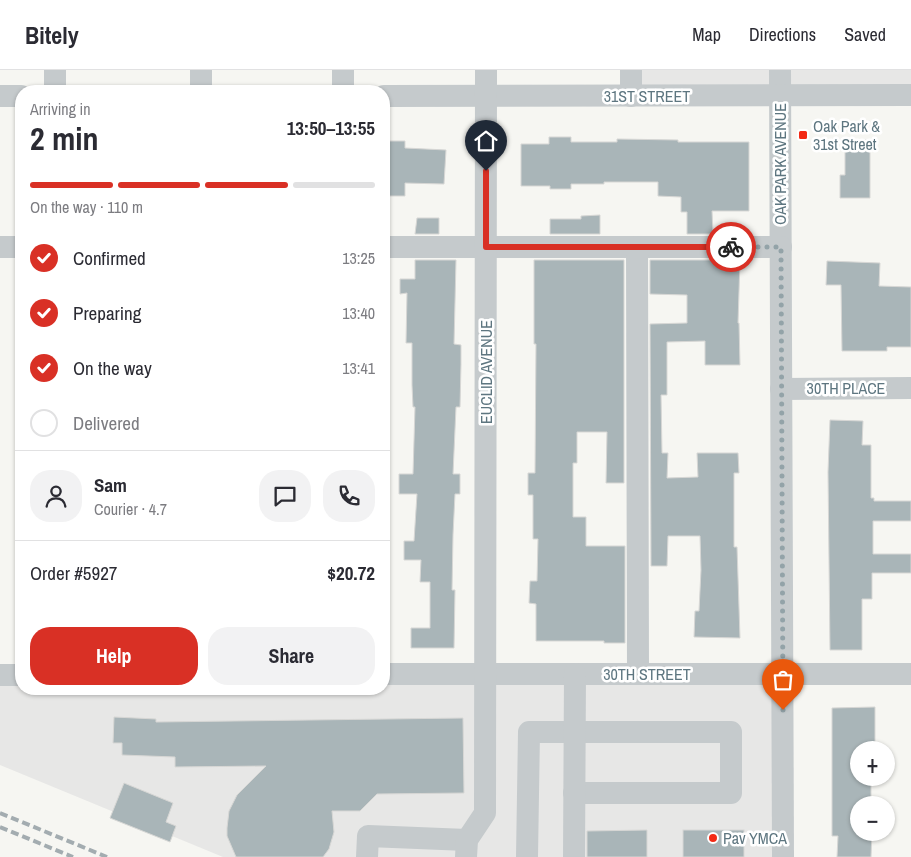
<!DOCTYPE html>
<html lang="en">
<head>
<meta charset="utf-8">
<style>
	body { margin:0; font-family:"Archivo Narrow",sans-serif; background:#f2f2f3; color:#2b2b33; height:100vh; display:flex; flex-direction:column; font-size:19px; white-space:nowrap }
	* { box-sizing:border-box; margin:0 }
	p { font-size:16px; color:#7c7c81 }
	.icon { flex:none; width:28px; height:28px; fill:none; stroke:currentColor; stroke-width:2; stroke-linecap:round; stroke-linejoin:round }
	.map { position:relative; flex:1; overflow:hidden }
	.sheet { position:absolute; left:15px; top:15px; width:375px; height:610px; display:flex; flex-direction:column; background:#fff; border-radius:20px; box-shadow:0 1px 4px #0004 }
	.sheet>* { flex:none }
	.fabs { position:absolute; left:850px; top:671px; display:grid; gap:10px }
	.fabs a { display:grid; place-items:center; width:45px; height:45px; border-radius:50%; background:#fff; box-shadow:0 1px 4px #0004; font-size:25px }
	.pin { position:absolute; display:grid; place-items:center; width:42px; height:42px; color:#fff; margin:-51px -21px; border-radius:50% 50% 50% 0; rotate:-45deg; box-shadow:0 0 5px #0007 }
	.pin .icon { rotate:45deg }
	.courier { position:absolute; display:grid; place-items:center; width:50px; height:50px; margin:-25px; border:4px solid #d93025; border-radius:50%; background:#fff; color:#222; box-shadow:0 1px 6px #0007 }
	.summary em { font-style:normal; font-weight:700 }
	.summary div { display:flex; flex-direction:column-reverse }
	.summary { display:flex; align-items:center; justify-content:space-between; height:85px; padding:0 15px }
	h1 { font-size:32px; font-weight:700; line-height:38px }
	.bar { display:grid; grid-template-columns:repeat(4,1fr); gap:8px 5px; align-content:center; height:60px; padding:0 15px }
	.bar i { height:6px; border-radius:4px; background:#e1e1e2 }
	.bar .selected { background:#d93025 }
	.bar p { grid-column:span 4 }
	.line { display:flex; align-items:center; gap:12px; padding:0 15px; border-top:1px solid #e1e1e2 }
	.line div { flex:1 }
	.round { display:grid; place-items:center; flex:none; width:52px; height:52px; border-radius:20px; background:#f2f2f3 }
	ol { padding:0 15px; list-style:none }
	li { display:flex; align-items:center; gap:15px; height:55px }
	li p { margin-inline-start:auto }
	li .icon { padding:5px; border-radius:50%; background:#d93025; color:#fff; stroke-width:4 }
	li:last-child { color:#7c7c81 }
	li i { width:28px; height:28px; border:2px solid #e1e1e2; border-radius:50% }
	.action { display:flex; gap:10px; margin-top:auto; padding:10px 15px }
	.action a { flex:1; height:58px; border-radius:20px; background:#d93025; color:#fff; font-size:20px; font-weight:700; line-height:58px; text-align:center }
	.action a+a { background:#f2f2f3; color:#2b2b33 }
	header { display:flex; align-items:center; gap:30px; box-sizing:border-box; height:70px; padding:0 25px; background:#fff; border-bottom:1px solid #e1e1e2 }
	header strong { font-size:24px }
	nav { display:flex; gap:28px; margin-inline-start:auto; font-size:18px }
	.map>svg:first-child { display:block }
	.built { fill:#e7e7e6 }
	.building { fill:#a9b5b8; stroke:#d7d7d5 }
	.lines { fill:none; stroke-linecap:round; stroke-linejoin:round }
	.minor { stroke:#c5cacc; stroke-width:22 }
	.rail { stroke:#a3acb0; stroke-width:4; stroke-dasharray:8 4; stroke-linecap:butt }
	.done { stroke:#93a3a8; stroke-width:5; stroke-dasharray:0 9 }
	.route { stroke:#d93025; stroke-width:6 }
	.poi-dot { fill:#f32a15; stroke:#fff; stroke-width:2 }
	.labels { text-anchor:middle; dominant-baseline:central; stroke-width:5; stroke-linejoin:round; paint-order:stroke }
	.street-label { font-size:16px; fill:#5e7680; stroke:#fff }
	.poi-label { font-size:16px; fill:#5e7680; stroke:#fff; text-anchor:start }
</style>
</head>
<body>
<header>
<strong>Bitely</strong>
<nav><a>Map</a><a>Directions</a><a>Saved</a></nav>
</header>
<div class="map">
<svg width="911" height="787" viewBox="0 0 911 787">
	<rect width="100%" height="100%" fill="#f6f6f2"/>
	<g class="built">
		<path d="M627 0H911V21L627 22Z"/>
		<path d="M778 609 779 787H223L0 695V611H21V619H384V610Z"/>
	</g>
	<g class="building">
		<path d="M549 67H571V72H617V69L678 70V72H749V141H712L713 164H687V142H681V127L658 126V112H604V114H571V119H550V116H521V74H549Z"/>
		<path d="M845 70H870V128H840V105H845Z"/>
		<path d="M384 71H405V78L446 80 444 114 405 113V126H384Z"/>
		<path d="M600 145V164H550V149H581V146Z"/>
		<path d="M417 148H439V164H415Z"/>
		<path d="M415 190H456L454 274 461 275V294L460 337H456L453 404H460V424H455L453 465 452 520H455L454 578H411V558H430V512H420L421 490H404V471H414L417 424H399V404H413L415 337H413L412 315V273H406L407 223 400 224V209H415Z"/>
		<path d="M534 190H624V413H606L607 362H577V393H573V447H586V476H625V573H604V571H536V534L529 533 530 511H537L538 469H533V425H528V403H535L536 274H534Z"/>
		<path d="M650 190H740L738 253H739L740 295H705V271L667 272V325H661L662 383H668L667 408 698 407 697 383H738L739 403H734V477H737L740 568 694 567 695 541H699L701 500 700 466H668L667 496H651L650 254 687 253V225L650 224Z"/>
		<path d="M827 191 880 193 879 216 911 217V277H887V281H842L841 215H826Z"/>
		<path d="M830 350 863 351 862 375H871V428H874V431H911V451H873V484H911V503H872V529H862V580H830L828 402Z"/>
		<path d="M875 637V680H859V708H875V713H871V735H859V762H872L871 787H837L838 766H832V638Z"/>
		<path d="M114 647 156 649V652L463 648 464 723 377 724 360 741H332L334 762 329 779 323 787H236L227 766V758L229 741 237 725 266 696 175 697V687L122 685V673H113Z"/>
		<path d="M124 713 173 733 166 752 176 756 170 772 110 748Z"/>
		<path d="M647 760V787H587V761Z"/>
		<rect x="683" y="760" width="61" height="27"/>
	</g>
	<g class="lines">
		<g class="minor">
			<path d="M55 0V21"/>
			<path d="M201 0V21"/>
			<path d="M343 0V21"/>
			<path d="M780 0 783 787"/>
			<path d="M0 26H21"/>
			<path d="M384 26 911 25"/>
			<path d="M631 26V0"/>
			<path d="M0 177H21"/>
			<path d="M384 177H781"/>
			<path d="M637 177 638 604"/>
			<path d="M781 319 911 318"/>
			<path d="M384 604H911"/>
			<path d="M0 605H21"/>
			<path d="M367 787 368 766 467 770"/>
			<path d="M466 787 467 770 485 743 486 0"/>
			<path d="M527 787 529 662H731V723H574"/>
			<path d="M574 787 575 604"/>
		</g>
		<g class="rail">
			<path d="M0 743 107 787"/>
			<path d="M0 757 73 787"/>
		</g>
	</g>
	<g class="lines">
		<path class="done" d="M731 177H781L783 640"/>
		<path class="route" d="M486 101V177H731"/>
	</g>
	<g class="poi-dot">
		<rect x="798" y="60" width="10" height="10" rx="2.5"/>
		<circle cx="713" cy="768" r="5"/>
	</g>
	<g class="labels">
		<g class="street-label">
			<text x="647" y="26">31ST STREET</text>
			<text transform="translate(780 94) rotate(-90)">OAK PARK AVENUE</text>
			<text transform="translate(486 302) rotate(-90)">EUCLID AVENUE</text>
			<text x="846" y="318">30TH PLACE</text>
			<text x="647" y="604">30TH STREET</text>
		</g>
		<g class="poi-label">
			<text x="813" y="56">Oak Park &amp;<tspan x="813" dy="18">31st Street</tspan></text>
			<text x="723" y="768">Pav YMCA</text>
		</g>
	</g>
</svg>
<div class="fabs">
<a>+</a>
<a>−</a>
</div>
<div class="pin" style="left:783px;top:640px;background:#ea580c"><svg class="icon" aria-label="bag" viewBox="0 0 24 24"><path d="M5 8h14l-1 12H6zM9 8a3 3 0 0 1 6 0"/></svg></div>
<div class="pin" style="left:486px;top:101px;background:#1f2937"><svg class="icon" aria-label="home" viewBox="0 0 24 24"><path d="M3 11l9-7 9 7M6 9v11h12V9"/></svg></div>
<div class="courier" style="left:731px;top:177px"><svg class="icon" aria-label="bike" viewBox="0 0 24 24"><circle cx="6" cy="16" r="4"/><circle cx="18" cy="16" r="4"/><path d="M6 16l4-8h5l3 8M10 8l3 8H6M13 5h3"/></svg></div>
<section class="sheet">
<div class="summary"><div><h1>2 min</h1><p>Arriving in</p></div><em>13:50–13:55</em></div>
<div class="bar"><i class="selected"></i><i class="selected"></i><i class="selected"></i><i></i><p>On the way · 110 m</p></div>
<ol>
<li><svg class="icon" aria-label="check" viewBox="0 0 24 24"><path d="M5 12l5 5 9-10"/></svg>Confirmed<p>13:25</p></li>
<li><svg class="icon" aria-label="check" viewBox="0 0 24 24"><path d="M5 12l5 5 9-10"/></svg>Preparing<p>13:40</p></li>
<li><svg class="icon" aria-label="check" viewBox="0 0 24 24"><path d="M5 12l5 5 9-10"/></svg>On the way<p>13:41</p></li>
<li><i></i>Delivered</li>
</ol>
<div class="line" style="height:90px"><a class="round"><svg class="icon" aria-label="person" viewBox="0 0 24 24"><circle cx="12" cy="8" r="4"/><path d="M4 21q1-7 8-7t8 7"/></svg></a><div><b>Sam</b><p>Courier · 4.7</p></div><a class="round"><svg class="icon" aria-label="chat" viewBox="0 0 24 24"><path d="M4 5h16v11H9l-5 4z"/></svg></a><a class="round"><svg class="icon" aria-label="phone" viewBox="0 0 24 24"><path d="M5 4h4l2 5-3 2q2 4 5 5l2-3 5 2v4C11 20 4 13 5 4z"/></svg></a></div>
<div class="line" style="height:65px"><div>Order #5927</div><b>$20.72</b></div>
<div class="action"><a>Help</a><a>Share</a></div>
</section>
</div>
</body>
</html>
